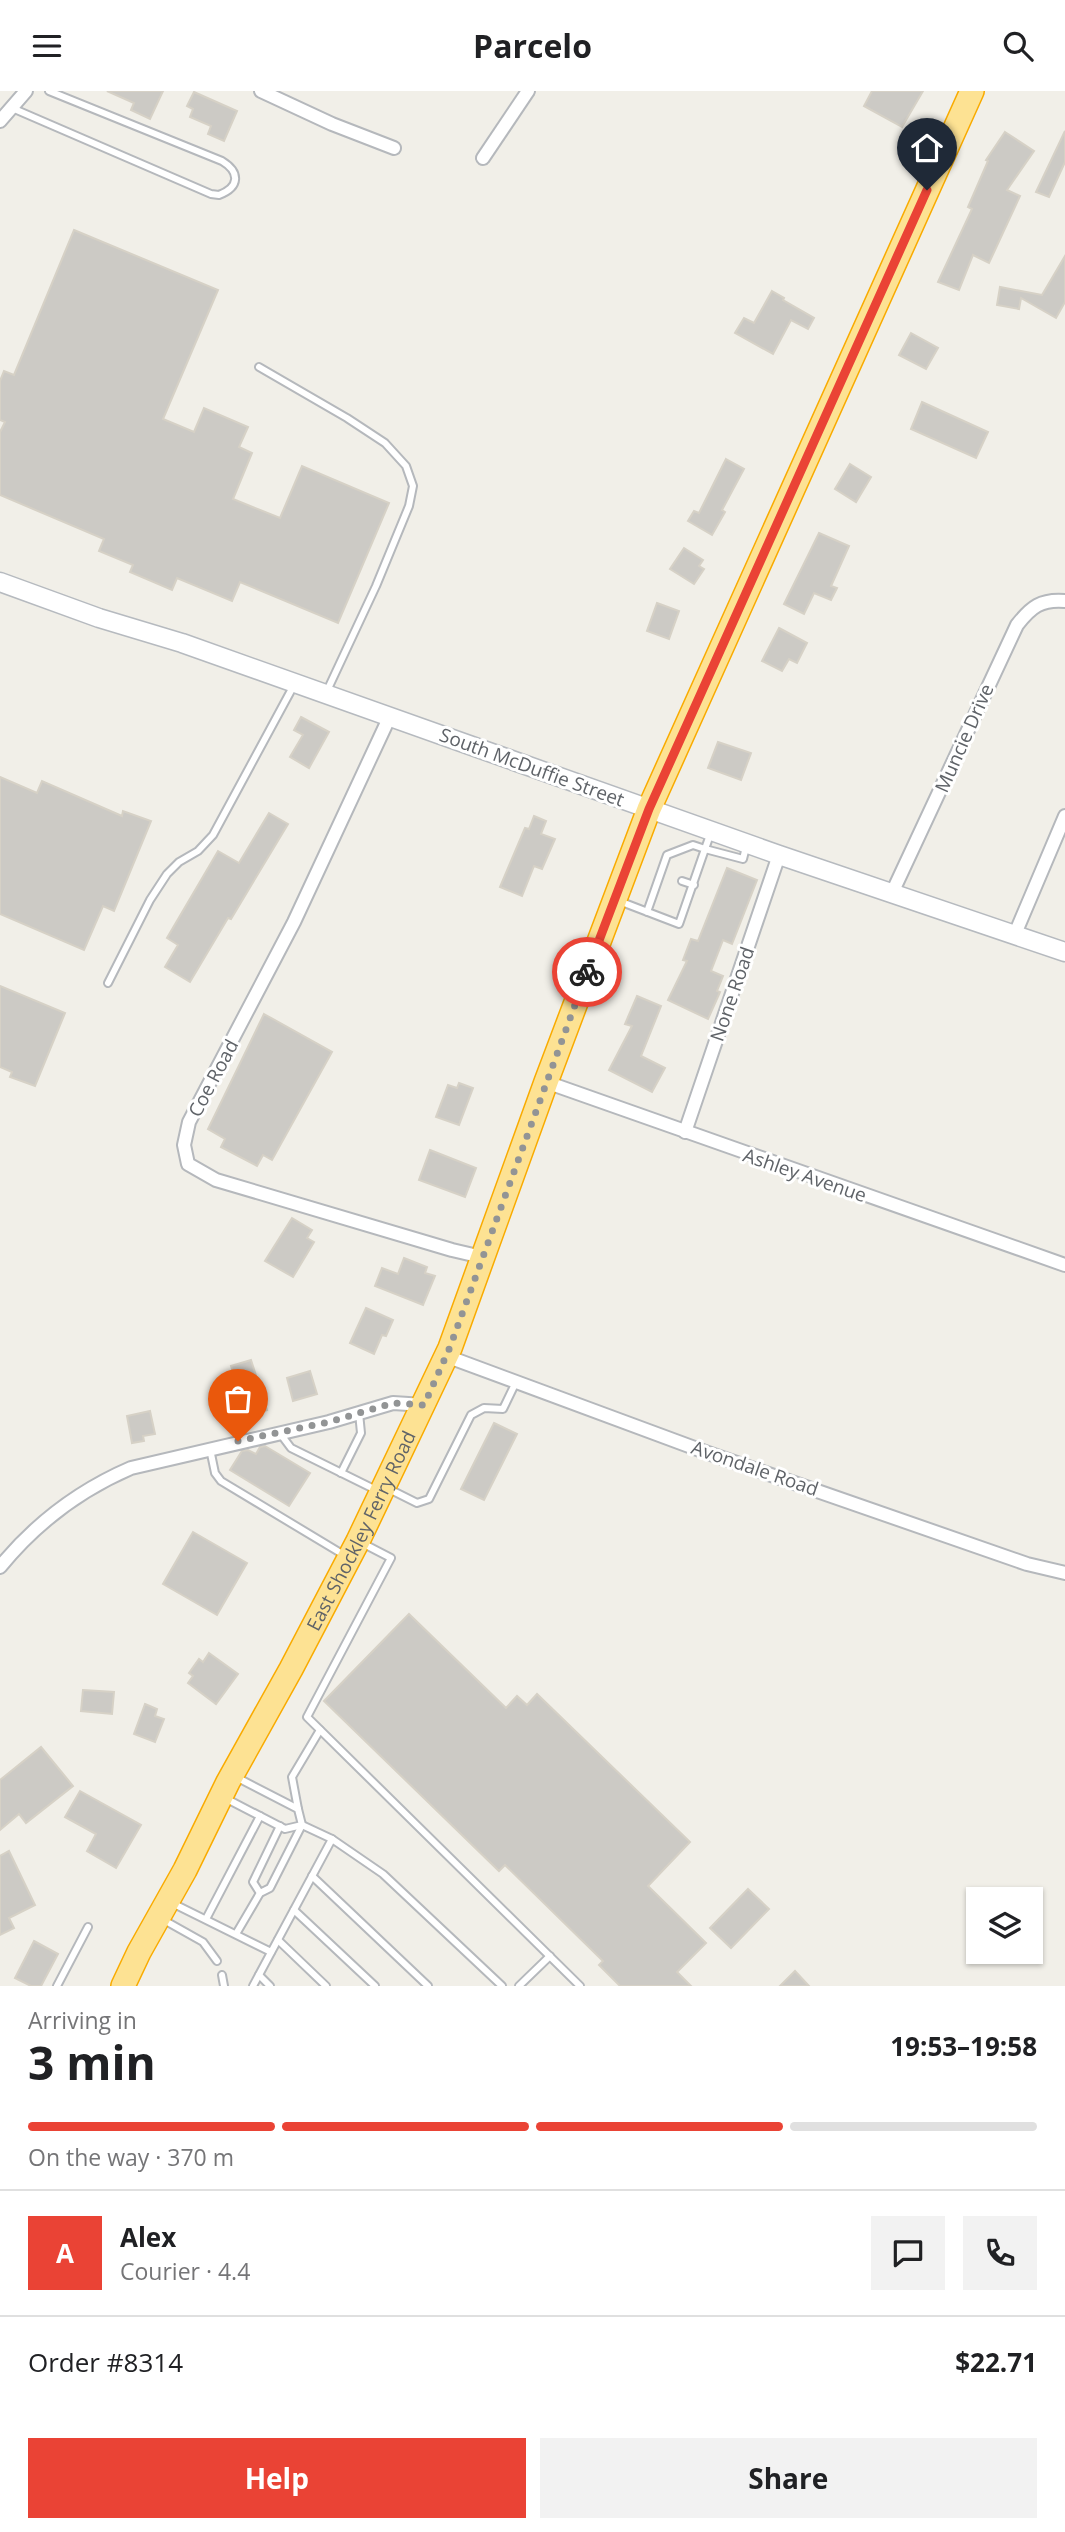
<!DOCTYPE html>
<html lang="en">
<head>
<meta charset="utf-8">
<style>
	body { margin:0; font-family:"Open Sans",sans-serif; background:#f2f2f2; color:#202124; height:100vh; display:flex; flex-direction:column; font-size:26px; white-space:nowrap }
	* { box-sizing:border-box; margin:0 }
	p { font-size:23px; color:#757577 }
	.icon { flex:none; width:38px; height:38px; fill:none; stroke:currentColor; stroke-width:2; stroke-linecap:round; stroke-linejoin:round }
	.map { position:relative; height:1895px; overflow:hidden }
	.drawer { display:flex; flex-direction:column; background:#fff; flex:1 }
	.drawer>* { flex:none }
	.fabs { position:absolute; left:966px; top:1796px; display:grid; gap:14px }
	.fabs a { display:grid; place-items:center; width:77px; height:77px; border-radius:0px; background:#fff; box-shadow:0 2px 5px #0004; font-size:35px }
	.pin { position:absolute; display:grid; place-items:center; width:60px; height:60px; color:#fff; margin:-72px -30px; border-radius:50% 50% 50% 0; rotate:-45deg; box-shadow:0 0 7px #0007 }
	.pin .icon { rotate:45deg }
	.courier { position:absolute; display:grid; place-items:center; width:70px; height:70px; margin:-35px; border:5px solid #ea4335; border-radius:50%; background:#fff; color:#222; box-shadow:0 2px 9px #0007 }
	.overview em { font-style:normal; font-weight:700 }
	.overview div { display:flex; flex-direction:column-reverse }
	.overview { display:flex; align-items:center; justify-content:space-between; height:119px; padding:0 28px }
	h1 { font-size:46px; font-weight:700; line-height:52px }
	.bar { display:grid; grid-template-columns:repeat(4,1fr); gap:10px 7px; align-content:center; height:84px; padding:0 28px }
	.bar i { height:9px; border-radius:5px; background:#e0e0e0 }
	.bar .active { background:#ea4335 }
	.bar p { grid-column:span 4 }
	.line { display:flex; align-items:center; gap:18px; padding:0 28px; border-top:2px solid #e0e0e0 }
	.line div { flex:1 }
	.round { display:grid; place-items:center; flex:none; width:74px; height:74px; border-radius:0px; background:#f2f2f2 }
	.primary-button { display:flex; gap:14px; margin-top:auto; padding:14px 28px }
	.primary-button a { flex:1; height:80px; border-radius:0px; background:#ea4335; color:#fff; font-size:28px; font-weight:700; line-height:80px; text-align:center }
	.primary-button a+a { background:#f2f2f2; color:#202124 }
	header { display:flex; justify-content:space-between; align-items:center; height:91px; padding:0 28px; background:#fff; font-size:32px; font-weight:700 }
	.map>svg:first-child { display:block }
	.building { fill:#cccac5; stroke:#d6d1c6; stroke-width:2 }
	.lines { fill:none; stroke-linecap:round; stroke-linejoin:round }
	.lane-casing { stroke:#b5b8bc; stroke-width:10 }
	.street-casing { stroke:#b5b8bc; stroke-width:16 }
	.secondary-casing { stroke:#b6babf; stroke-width:21 }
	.highway-casing { stroke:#f9ab00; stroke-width:26 }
	.lane { stroke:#fff; stroke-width:6 }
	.street { stroke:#fff; stroke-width:12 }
	.secondary { stroke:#fff; stroke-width:18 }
	.highway { stroke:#fde293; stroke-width:23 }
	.done { stroke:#929495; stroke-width:7; stroke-dasharray:0 12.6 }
	.route { stroke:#ea4335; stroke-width:9 }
	.labels { text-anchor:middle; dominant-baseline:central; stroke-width:6; stroke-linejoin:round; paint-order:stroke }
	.street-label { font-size:19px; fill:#5f6368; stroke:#fff }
</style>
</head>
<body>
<header><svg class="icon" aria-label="menu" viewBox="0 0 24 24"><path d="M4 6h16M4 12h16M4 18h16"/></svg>Parcelo<svg class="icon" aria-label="search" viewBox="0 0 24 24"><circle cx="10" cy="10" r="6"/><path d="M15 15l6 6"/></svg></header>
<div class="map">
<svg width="1065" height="1895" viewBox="0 0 1065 1895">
	<rect width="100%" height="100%" fill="#f1efe8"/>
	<g class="building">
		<path d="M107 0H163L150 28 131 19 134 12Z"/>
		<path d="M872 0H923L902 36 864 15Z"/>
		<path d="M194 1 237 20 224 50 208 43 211 35 190 26 193 18 187 15Z"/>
		<path d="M1065 40V71L1049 106 1036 101Z"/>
		<path d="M1005 41 1034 60 1007 99 1020 105 989 172 973 164 959 199 938 191 972 118 968 116 988 70 986 69Z"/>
		<path d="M74 139 218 199 163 328 194 341 204 317 248 336 239 356 252 362 233 408 280 427 302 375 389 412 338 532 240 491 232 510 177 487 172 499 130 481 133 474 99 460 104 448 0 404V341L5 331 0 329V290L4 280 14 284Z"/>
		<path d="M1065 165V211L1056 227 1021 207 1019 218 997 214 1000 196 1042 204Z"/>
		<path d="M772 200 784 207 783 209 814 227 808 238 791 229 773 263 735 242 744 227 754 232Z"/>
		<path d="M911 242 938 257 926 278 899 264Z"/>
		<path d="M922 311 988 341 976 367 911 338Z"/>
		<path d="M726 368 744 378 722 419 725 421 712 444 688 430 694 420 699 422Z"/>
		<path d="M850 373 871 386 856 411 835 398Z"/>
		<path d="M819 442 849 455 831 495 837 497 831 509 814 502 804 523 784 513Z"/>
		<path d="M684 457 703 469 699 475 704 478 694 493 670 478Z"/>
		<path d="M657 512 679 520 669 548 647 540Z"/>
		<path d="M779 537 807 552 797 572 789 568 782 580 762 570Z"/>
		<path d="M301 626 329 641 309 677 290 666 303 644 294 639Z"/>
		<path d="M718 651 751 662 741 689 708 677Z"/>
		<path d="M0 686 37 702 42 690 122 725 123 720 151 730 114 820 103 815 84 859 0 823Z"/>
		<path d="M269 722 288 733 231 828 228 827 190 891 165 876 178 854 167 847 218 760 239 772Z"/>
		<path d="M534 725 546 730 541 743 555 748 542 778 534 775 522 805 500 796 525 737 529 738Z"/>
		<path d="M727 777 757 789 732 853 723 849 711 880 723 885 717 900 720 901 708 928 668 909 687 870 683 869 691 848 698 850Z"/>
		<path d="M0 895 65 922 35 995 10 986 12 981 0 976Z"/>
		<path d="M637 905 661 915 641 965 665 977 652 1001 609 979 632 935 625 933Z"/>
		<path d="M264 923 332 961 272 1069 263 1064 257 1075 221 1056 225 1048 208 1038Z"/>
		<path d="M459 992 473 997 459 1034 436 1026 448 994 457 997Z"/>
		<path d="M430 1059 476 1077 465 1106 419 1089Z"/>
		<path d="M292 1127 312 1139 307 1147 314 1151 293 1186 265 1170Z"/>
		<path d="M404 1167 427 1176 425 1182 435 1185 423 1214 375 1195 382 1177 398 1183Z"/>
		<path d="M366 1217 393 1229 386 1245 382 1244 374 1263 350 1252Z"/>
		<path d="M251 1269 267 1319 247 1325 231 1275Z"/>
		<path d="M310 1280 317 1303 293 1310 287 1287Z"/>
		<path d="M150 1320 155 1343 143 1345 144 1350 132 1352 127 1325Z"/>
		<path d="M494 1332 517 1343 484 1409 461 1398Z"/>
		<path d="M265 1355 310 1382 289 1415 230 1379 242 1360 248 1359 256 1363 260 1356Z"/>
		<path d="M193 1441 247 1472 217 1524 163 1493Z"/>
		<path d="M409 1523 506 1617 517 1605 527 1614 537 1603 690 1751 648 1795 706 1852 677 1881 691 1895H620L599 1874 603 1870 505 1774 499 1780 324 1610Z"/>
		<path d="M209 1562 238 1583 216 1613 188 1592 193 1585 189 1582 199 1568 203 1571Z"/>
		<path d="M83 1599 114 1601 112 1623 81 1620Z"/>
		<path d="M145 1613 157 1618 155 1625 164 1628 155 1651 134 1643Z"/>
		<path d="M41 1656 73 1695 26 1732 19 1723 0 1739V1689Z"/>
		<path d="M80 1700 141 1734 116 1777 87 1760 96 1743 65 1726Z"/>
		<path d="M9 1760 35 1814 9 1827 14 1837 0 1844V1765Z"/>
		<path d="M748 1798 769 1818 731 1857 710 1837Z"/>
		<path d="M34 1850 58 1863 41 1895H31L15 1887Z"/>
		<path d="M795 1880 809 1895H780Z"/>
	</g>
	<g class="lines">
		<defs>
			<g id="lane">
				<path d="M12 17 211 103 219 104C240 96 240 81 222 70L49 0"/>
				<path d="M259 276 347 327 385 352 406 375 413 395 409 415 376 495 326 602"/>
				<path d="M711 741 705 758 743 768 746 756"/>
				<path d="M682 790 694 794"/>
				<path d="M619 810 679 833 705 758 693 754 667 764 647 821"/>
				<path d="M108 892 150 809 167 783 179 771 198 760 213 744 294 594"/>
				<path d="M279 1341 291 1357 376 1399"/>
				<path d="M210 1358 215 1382 221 1390 344 1464"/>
				<path d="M341 1382 361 1342 359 1322"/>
				<path d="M389 1398 417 1412 429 1408 471 1324 484 1317 503 1318 516 1291"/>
				<path d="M362 1452 391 1467 307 1626 580 1895"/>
				<path d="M225 1707 285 1738 302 1734 332 1748 253 1895"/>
				<path d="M298 1718 292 1686 320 1639"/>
				<path d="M332 1748 383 1783 502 1895"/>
				<path d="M312 1785 428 1895"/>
				<path d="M260 1802 253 1791 280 1735"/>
				<path d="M172 1812 271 1861"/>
				<path d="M294 1819 375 1895"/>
				<path d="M162 1828 203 1851 217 1870"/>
				<path d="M206 1828 260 1725"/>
				<path d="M236 1843 260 1802 270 1797 302 1734 298 1718 236 1686"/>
				<path d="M278 1849 326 1895"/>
				<path d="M222 1884 224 1895"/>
				<path d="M259 1884 270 1895"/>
				<path d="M57 1895 88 1836"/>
				<path d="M519 1895 550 1865"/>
			</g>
			<g id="street">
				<path d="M261 0 332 33 394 57"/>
				<path d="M0 30 26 0"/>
				<path d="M483 67 528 0"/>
				<path d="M390 625 294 831 189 1031 184 1054 188 1073 216 1089 452 1159 482 1166"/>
				<path d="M892 802 1017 534C1031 516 1041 508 1065 510"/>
				<path d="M1015 843 1065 725"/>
				<path d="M546 991 1065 1174"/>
				<path d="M685 1041 779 764"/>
				<path d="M446 1265 708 1362 1027 1473 1065 1482"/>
				<path d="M0 1476C35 1433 80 1399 131 1377L329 1331 393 1312 424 1314"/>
			</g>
			<path id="secondary" d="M0 491 99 527 182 552 779 764 1065 861"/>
			<g id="highway">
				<path id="s1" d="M123 1895 139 1861 185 1779 228 1691 291 1578 358 1450 450 1257 546 991 649 718 972 0"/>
			</g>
		</defs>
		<use href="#lane" class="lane-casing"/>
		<use href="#street" class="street-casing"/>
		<use href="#secondary" class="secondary-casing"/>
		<use href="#highway" class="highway-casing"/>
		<use href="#lane" class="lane"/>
		<use href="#street" class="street"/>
		<use href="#secondary" class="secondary"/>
		<use href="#highway" class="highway"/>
	</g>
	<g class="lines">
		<path class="done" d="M238 1350 329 1331 393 1312 424 1314 450 1256 587 881"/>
		<path class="route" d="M587 881 649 718 927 99"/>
	</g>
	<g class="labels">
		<g class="street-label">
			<text transform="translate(964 647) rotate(-66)">Muncie Drive</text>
			<text transform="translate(532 676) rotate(20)">South McDuffie Street</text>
			<text transform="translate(732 903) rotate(-71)">None Road</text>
			<text transform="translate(213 987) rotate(-62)">Coe Road</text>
			<text transform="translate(805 1084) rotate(19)">Ashley Avenue</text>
			<text transform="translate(755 1377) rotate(19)">Avondale Road</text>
			<text stroke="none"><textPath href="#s1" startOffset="514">East Shockley Ferry Road</textPath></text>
		</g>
	</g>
</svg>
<div class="fabs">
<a><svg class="icon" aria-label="layers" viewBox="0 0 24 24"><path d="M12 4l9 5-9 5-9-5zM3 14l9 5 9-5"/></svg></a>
</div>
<div class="pin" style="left:238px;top:1350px;background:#ea580c"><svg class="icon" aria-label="bag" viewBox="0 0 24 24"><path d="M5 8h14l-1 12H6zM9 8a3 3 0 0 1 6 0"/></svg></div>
<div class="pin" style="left:927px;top:99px;background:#1f2937"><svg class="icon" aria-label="home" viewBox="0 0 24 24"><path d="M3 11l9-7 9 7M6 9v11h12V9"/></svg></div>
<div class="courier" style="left:587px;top:881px"><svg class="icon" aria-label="bike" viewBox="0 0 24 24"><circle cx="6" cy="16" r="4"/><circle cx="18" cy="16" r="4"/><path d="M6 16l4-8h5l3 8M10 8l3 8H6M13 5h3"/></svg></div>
</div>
<section class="drawer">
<div class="overview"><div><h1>3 min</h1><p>Arriving in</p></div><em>19:53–19:58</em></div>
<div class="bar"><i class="active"></i><i class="active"></i><i class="active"></i><i></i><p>On the way · 370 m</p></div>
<div class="line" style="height:126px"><b class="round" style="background:#ea4335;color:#fff">A</b><div><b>Alex</b><p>Courier · 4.4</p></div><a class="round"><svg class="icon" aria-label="chat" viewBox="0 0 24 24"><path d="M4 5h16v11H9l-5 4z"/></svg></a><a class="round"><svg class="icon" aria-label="phone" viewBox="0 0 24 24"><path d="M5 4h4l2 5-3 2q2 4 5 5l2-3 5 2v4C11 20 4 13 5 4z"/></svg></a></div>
<div class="line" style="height:91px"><div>Order #8314</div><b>$22.71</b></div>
<div class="primary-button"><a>Help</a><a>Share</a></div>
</section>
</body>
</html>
